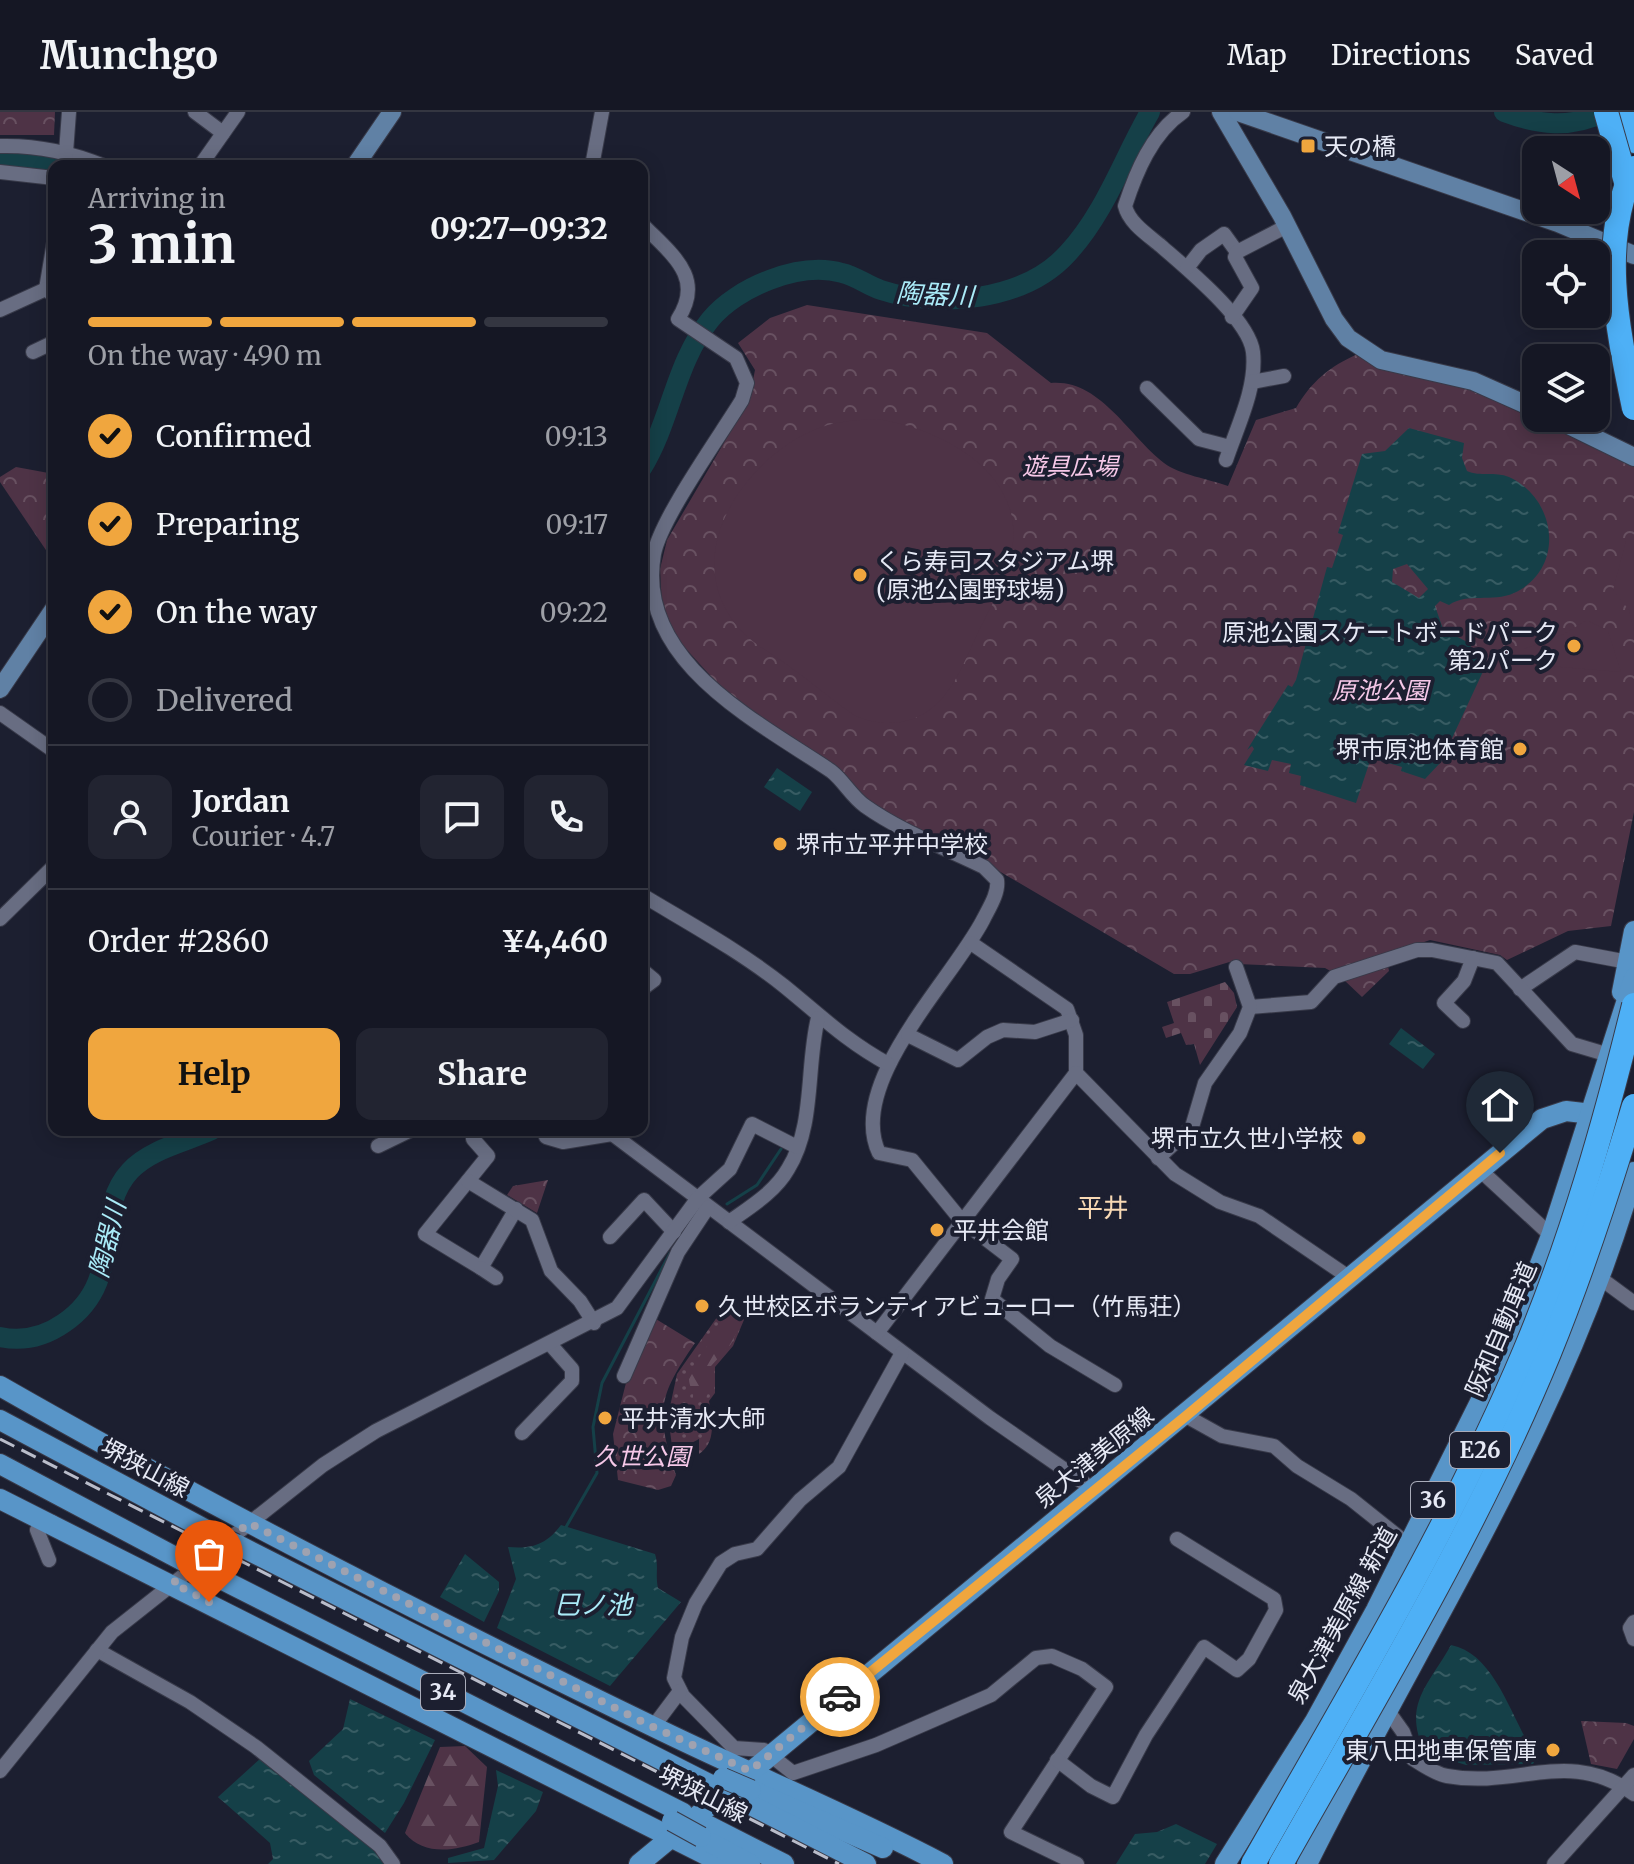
<!DOCTYPE html>
<html lang="en">
<head>
<meta charset="utf-8">
<style>
	body { margin:0; font-family:Merriweather,"Noto Sans JP",serif; background:#222431; color:#f1f3f6; height:100vh; display:flex; flex-direction:column; font-size:30px; white-space:nowrap }
	* { box-sizing:border-box; margin:0 }
	p { font-size:26px; color:#9d9fa6 }
	.icon { flex:none; width:44px; height:44px; fill:none; stroke:currentColor; stroke-width:2; stroke-linecap:round; stroke-linejoin:round }
	.map { position:relative; flex:1; overflow:hidden }
	.drawer { position:absolute; left:48px; top:48px; width:600px; height:976px; display:flex; flex-direction:column; background:#151724; border-radius:16px; box-shadow:0 4px 20px #0003,0 0 0 2px #343641 }
	.drawer>* { flex:none }
	.needle { width:52px; rotate:144deg }
	.fabs { position:absolute; left:1522px; top:24px; display:grid; gap:16px }
	.fabs a { display:grid; place-items:center; width:88px; height:88px; border-radius:16px; background:#151724; box-shadow:0 4px 20px #0003,0 0 0 2px #343641; font-size:40px }
	.pin { position:absolute; display:grid; place-items:center; width:68px; height:68px; color:#fff; margin:-82px -34px; border-radius:50% 50% 50% 0; rotate:-45deg; box-shadow:0 0 8px #0007 }
	.pin .icon { rotate:45deg }
	.courier { position:absolute; display:grid; place-items:center; width:80px; height:80px; margin:-40px; border:6px solid #f0a63e; border-radius:50%; background:#fff; color:#222; box-shadow:0 2px 10px #0007 }
	.overview em { font-style:normal; font-weight:700 }
	.overview div { display:flex; flex-direction:column-reverse }
	.overview { display:flex; align-items:center; justify-content:space-between; height:136px; padding:0 40px }
	h1 { font-size:52px; font-weight:700; line-height:60px }
	.bar { display:grid; grid-template-columns:repeat(4,1fr); gap:12px 8px; align-content:center; height:96px; padding:0 40px }
	.bar i { height:10px; border-radius:6px; background:#343641 }
	.bar .current { background:#f0a63e }
	.bar p { grid-column:span 4 }
	.line { display:flex; align-items:center; gap:20px; padding:0 40px; border-top:2px solid #343641 }
	.line div { flex:1 }
	.round { display:grid; place-items:center; flex:none; width:84px; height:84px; border-radius:16px; background:#222431 }
	ol { padding:0 40px; list-style:none }
	li { display:flex; align-items:center; gap:24px; height:88px }
	li p { margin-inline-start:auto }
	li .icon { padding:8px; border-radius:50%; background:#f0a63e; color:#111; stroke-width:4 }
	li:last-child { color:#9d9fa6 }
	li i { width:44px; height:44px; border:4px solid #343641; border-radius:50% }
	.cta { display:flex; gap:16px; margin-top:auto; padding:16px 40px }
	.cta a { flex:1; height:92px; border-radius:16px; background:#f0a63e; color:#111; font-size:32px; font-weight:700; line-height:92px; text-align:center }
	.cta a+a { background:#222431; color:#f1f3f6 }
	header { display:flex; align-items:center; gap:48px; box-sizing:border-box; height:112px; padding:0 40px; background:#151724; border-bottom:2px solid #343641 }
	header strong { font-size:38px }
	nav { display:flex; gap:44px; margin-inline-start:auto; font-size:28px }
	.map>svg:first-child { display:block }
	.grass { fill:url(#grass-dots) }
	.forest { fill:url(#forest-firs) }
	.cemetery { fill:url(#cemetery-stones) }
	.park { fill:url(#park-crowns) }
	.pitch { fill:#4e3346 }
	.water { fill:url(#water-ripples); fill-rule:evenodd }
	.lines { fill:none; stroke-linecap:round; stroke-linejoin:round }
	.stream { stroke:#154048; stroke-width:3 }
	.river { stroke:#154048; stroke-width:20 }
	.street-casing { stroke:#383a49; stroke-width:16 }
	.secondary-casing { stroke:#383a49; stroke-width:20 }
	.primary-casing { stroke:#383a49; stroke-width:22 }
	.highway-casing { stroke:#383a49; stroke-width:26 }
	.street { stroke:#686d82; stroke-width:14 }
	.secondary { stroke:#6081a5; stroke-width:18 }
	.primary { stroke:#5895c8; stroke-width:20 }
	.highway { stroke:#4eb0f6; stroke-width:24 }
	.rail { stroke:#babdca; stroke-width:3; stroke-dasharray:16 8; stroke-linecap:butt }
	.primary-bridge-casing { stroke:#383a49; stroke-width:22; stroke-linecap:butt }
	.highway-bridge-casing { stroke:#383a49; stroke-width:26; stroke-linecap:butt }
	.primary-bridge { stroke:#5895c8; stroke-width:20 }
	.highway-bridge { stroke:#4eb0f6; stroke-width:24 }
	.done { stroke:#9fa2b0; stroke-width:8; stroke-dasharray:0 14.4 }
	.route { stroke:#f0a63e; stroke-width:10 }
	.poi-dot { fill:#f0a63e; stroke:#1c1f30; stroke-width:3 }
	.labels { text-anchor:middle; dominant-baseline:central; stroke-width:8; stroke-linejoin:round; paint-order:stroke }
	.shield { fill:#1c1f30; stroke:#a9acba; stroke-width:2 }
	.shield-label { font-size:22px; font-weight:bold; fill:#e6e9f5 }
	.poi-label { font-size:24px; fill:#e6e9f5; stroke:#1c1f30; text-anchor:start }
	.park-label { font-size:24px; font-style:italic; fill:#f6c8e8; stroke:#1c1f30 }
	.street-label { font-size:24px; fill:#e6e9f5; stroke:#1c1f30 }
	.water-label { font-size:26px; font-style:italic; fill:#aaebf8; stroke:#1c1f30 }
	.neighbourhood-label { font-size:26px; fill:#f8d9b4; stroke:#1c1f30 }
</style>
</head>
<body>
<header>
<strong>Munchgo</strong>
<nav><a>Map</a><a>Directions</a><a>Saved</a></nav>
</header>
<div class="map">
<svg width="1634" height="1752" viewBox="0 0 1634 1752">
	<defs>
		<pattern id="grass-dots" width="8" height="8" patternUnits="userSpaceOnUse" patternTransform="scale(2)"><rect width="8" height="8" fill="#4e3346"/><path d="M2 2h.1M6 6h.1" fill="none" stroke="#685161" stroke-width="1.8" stroke-linecap="round"/></pattern>
		<pattern id="forest-firs" width="22" height="20" patternUnits="userSpaceOnUse" patternTransform="scale(2)"><rect width="22" height="20" fill="#4e3346"/><path d="M5 1l3.5 6h-7zM16 11l3.5 6h-7z" fill="#685161"/></pattern>
		<pattern id="cemetery-stones" width="16" height="16" patternUnits="userSpaceOnUse" patternTransform="scale(2)"><rect width="16" height="16" fill="#4e3346"/><path d="M2 7V4a2 2 0 0 1 4 0v3zM10 15v-3a2 2 0 0 1 4 0v3z" fill="#685161"/></pattern>
		<pattern id="park-crowns" width="20" height="18" patternUnits="userSpaceOnUse" patternTransform="scale(2)"><rect width="20" height="18" fill="#4e3346"/><path d="M2 6a3 3 0 1 1 6 0M12 15a3 3 0 1 1 6 0" fill="none" stroke="#685161"/></pattern>
		<pattern id="water-ripples" width="26" height="14" patternUnits="userSpaceOnUse" patternTransform="scale(2)"><rect width="26" height="14" fill="#154048"/><path d="M2 4q2-2 4 0t4 0M15 11q2-2 4 0t4 0" fill="none" stroke="#375c63"/></pattern>
	</defs>
	<rect width="100%" height="100%" fill="#1c1f30"/>
	<path class="grass" d="M727 1191 746 1203 733 1234 715 1255V1281L709 1289C712 1308 717 1330 699 1342V1327L684 1335 672 1334 668 1304 677 1262Z"/>
	<g class="forest">
		<path d="M741 1199 744 1204 731 1232 711 1254 709 1262 713 1270 705 1288 698 1286 689 1312 684 1316C684 1303 692 1296 693 1285 694 1281 689 1274 689 1267 691 1250 728 1206 741 1199Z"/>
		<path d="M465 1634 487 1655 479 1730C455 1739 423 1744 405 1721L440 1635Z"/>
	</g>
	<path class="cemetery" d="M1225 870 1234 881 1237 895 1200 953 1194 932 1186 933 1181 921 1166 926 1162 915 1174 911 1167 890Z"/>
	<g class="park">
		<path d="M0 0H55L54 23H0Z"/>
		<path d="M807 193 987 221 1051 271C1100 267 1128 323 1164 351 1180 363 1209 367 1228 374L1256 308 1296 296C1311 270 1330 254 1358 242L1474 279 1634 354V700L1611 814 1568 819 1507 848 1500 843 1430 828 1334 861 1325 856 1238 852 1236 848 1190 862H1174L992 755 875 695 727 582 677 527 662 495 660 457 667 428 749 288 755 258 738 231 770 206Z"/>
		<path d="M16 355 54 362V450L0 370V365Z"/>
		<path d="M1388 854 1389 859 1362 885 1344 868Z"/>
		<path d="M548 1068 537 1101 507 1083 513 1074Z"/>
		<path d="M651 1204 695 1231C657 1286 656 1300 676 1363L671 1374 658 1378 618 1368 613 1322 628 1263Z"/>
		<path d="M1581 1609 1626 1611 1634 1614V1627L1617 1657 1591 1652Z"/>
	</g>
	<g class="pitch">
		<path d="M877 307C938 316 1020 357 1013 430 1011 460 991 494 978 521 964 549 953 584 925 601 904 614 876 614 854 603 828 585 803 563 776 545 756 532 741 523 728 501 686 432 748 347 812 319 833 309 855 308 877 307Z"/>
		<path d="M1634 422V519L1629 498 1613 478 1626 429Z"/>
		<path d="M1587 508 1608 519 1621 560 1524 552V537L1564 522Z"/>
	</g>
	<g class="water">
		<path d="M1409 316 1464 331 1462 346 1467 359C1480 365 1495 359 1509 365 1557 387 1566 457 1514 481 1492 491 1468 480 1449 493L1440 489 1435 494 1443 517 1467 530 1486 553 1441 650 1425 667 1401 659 1402 655 1371 646 1356 691 1300 673 1301 664 1289 661 1291 652 1272 648 1268 659 1244 653 1254 637 1252 634 1247 638 1288 573 1292 575 1296 568 1327 455 1332 456 1343 423 1338 421 1362 342 1385 339ZM1407 452 1428 477 1419 486 1392 470 1393 457Z"/>
		<path d="M777 656 812 680 800 699 764 675Z"/>
		<path d="M1401 916 1435 942 1423 957 1389 932Z"/>
		<path d="M561 1413 655 1442C659 1454 655 1463 658 1476L681 1490 610 1574 497 1516 516 1467 508 1435C532 1437 546 1433 561 1413Z"/>
		<path d="M465 1442 499 1470V1479L484 1510 440 1485Z"/>
		<path d="M1451 1533C1497 1542 1512 1611 1537 1645L1533 1652 1466 1653 1425 1640C1402 1593 1428 1574 1451 1533Z"/>
		<path d="M350 1587 435 1628 404 1691 385 1721 314 1663 309 1649 343 1617Z"/>
		<path d="M261 1646 383 1745 385 1752H268L273 1747 270 1731 218 1685Z"/>
		<path d="M496 1658 543 1680 536 1699 494 1748 448 1751V1746L484 1736 498 1674Z"/>
		<path d="M1176 1712 1217 1732 1205 1752H1116L1135 1722 1157 1720Z"/>
	</g>
	<g class="lines">
		<g class="stream">
			<path d="M727 1092 757 1073 781 1037"/>
			<path d="M566 1415 597 1361 593 1315 602 1271 670 1141"/>
		</g>
		<g class="river">
			<path d="M1504 0C1538 13 1570 17 1605 0"/>
			<path d="M0 50 58 54"/>
			<path d="M642 356C671 309 675 251 710 208 737 175 800 149 842 161 856 164 868 174 881 178 939 197 1025 189 1068 141 1105 101 1123 47 1150 0"/>
			<path d="M0 1225C24 1230 44 1225 64 1211 127 1168 90 1102 130 1059 150 1037 186 1030 212 1018"/>
		</g>
		<defs>
			<g id="street">
				<path d="M195 0 223 21"/>
				<path d="M1183 0C1152 21 1136 60 1125 94 1129 111 1148 123 1161 134 1186 156 1249 207 1253 240 1257 276 1237 315 1226 348"/>
				<path d="M0 34C37 33 70 40 104 54"/>
				<path d="M65 54 69 0"/>
				<path d="M200 54 238 0"/>
				<path d="M592 54 602 0"/>
				<path d="M0 60 54 66"/>
				<path d="M642 112C672 143 705 165 678 207L736 246 747 271 742 288C720 324 661 406 654 442 635 549 757 609 831 659 844 669 851 684 865 694 900 719 945 736 984 755L997 768C999 781 989 796 983 808 952 868 846 971 879 1041L912 1048 961 1108 1012 1147 998 1167 992 1187 1050 1234 1115 1273"/>
				<path d="M1187 156 1201 138 1224 122 1237 140"/>
				<path d="M46 177 54 130"/>
				<path d="M0 198 46 177 54 184"/>
				<path d="M1232 205 1252 176 1235 145 1237 140 1287 114"/>
				<path d="M33 240 54 230"/>
				<path d="M1252 270 1284 264"/>
				<path d="M1147 276 1199 327 1230 335"/>
				<path d="M0 601 54 639"/>
				<path d="M642 783C690 812 740 839 784 874 821 904 846 929 888 952"/>
				<path d="M0 807 54 754"/>
				<path d="M971 831 1067 897 1076 923V961"/>
				<path d="M642 858 654 868 642 877"/>
				<path d="M1520 877 1575 840 1628 850"/>
				<path d="M1250 895 1311 890 1334 865 1417 838H1432L1497 851 1572 932 1609 943"/>
				<path d="M1463 909 1444 891 1464 869 1473 846"/>
				<path d="M908 923 958 948 987 925 1003 918 1035 920 1072 908"/>
				<path d="M607 1018 990 1306 1094 1378"/>
				<path d="M546 1025 563 1030 612 1022"/>
				<path d="M473 1027 488 1044 425 1122 481 1156 516 1097"/>
				<path d="M378 1034 411 1018"/>
				<path d="M1158 1046 1192 1015 1205 971 1240 921 1250 895 1236 855"/>
				<path d="M1480 1058 1556 1128"/>
				<path d="M468 1069 532 1108 551 1159 580 1189 594 1211"/>
				<path d="M729 1110C750 1095 775 1080 788 1057 815 1014 806 954 818 906"/>
				<path d="M610 1125 644 1088 674 1120"/>
				<path d="M481 1156 496 1166"/>
				<path d="M1592 1160 1634 1191"/>
				<path d="M877 1221 1076 961 1175 1062 1220 1090 1259 1104 1350 1166"/>
				<path d="M902 1241 839 1355 800 1388 757 1437 735 1442 721 1451 696 1491 682 1525 674 1566 683 1584 734 1636 764 1638 793 1661 876 1633 991 1583 1036 1546 1052 1544 1082 1557 1106 1575 1011 1720 1077 1752"/>
				<path d="M624 1264 678 1140 708 1095"/>
				<path d="M1186 1304 1222 1324 1274 1334 1297 1354 1351 1387 1410 1434"/>
				<path d="M522 1321 572 1269V1257L550 1232"/>
				<path d="M49 1448 37 1418 52 1410"/>
				<path d="M1634 1510 1630 1516 1634 1527"/>
				<path d="M97 1538 190 1590 256 1635 380 1734 393 1752"/>
				<path d="M1388 1599 1403 1620 1413 1647C1423 1653 1435 1662 1447 1664 1519 1677 1569 1635 1634 1682"/>
				<path d="M653 1615 680 1579"/>
				<path d="M1057 1648 1091 1674 1113 1685 1146 1623 1204 1535 1237 1558 1249 1547 1276 1498 1274 1487 1177 1427"/>
				<path d="M0 1659 112 1520 323 1353 376 1319 617 1196 698 1086 730 1057 752 1012 797 1035"/>
				<path d="M1554 1752 1634 1663"/>
			</g>
			<g id="secondary">
				<path d="M1221 0 1282 104 1334 207 1348 226 1381 248 1473 269 1536 297"/>
				<path d="M1238 0 1558 111 1634 143"/>
				<path d="M355 54 392 0"/>
				<path d="M1554 306 1634 345"/>
				<path d="M0 577 54 497"/>
			</g>
			<g id="primary">
				<path d="M1622 880 1634 819"/>
				<path d="M0 1274C213 1396 433 1508 654 1615 750 1662 848 1702 943 1752"/>
				<path d="M0 1308 216 1423"/>
				<path d="M0 1352 183 1449"/>
				<path d="M0 1387 724 1752"/>
				<path d="M236 1432 713 1674"/>
				<path d="M203 1458 683 1701"/>
				<path d="M751 1678 883 1736"/>
				<path d="M739 1687 866 1752"/>
				<path d="M709 1714 784 1752"/>
				<path d="M711 1731 750 1752"/>
				<path d="M639 1752 1542 1007 1566 999 1618 1005"/>
				<path d="M1225 1752 1315 1609 1376 1498 1508 1234 1551 1124 1634 866"/>
				<path d="M1307 1752C1421 1523 1564 1308 1634 1060"/>
			</g>
			<path id="highway" d="M1625 0 1634 29"/>
		</defs>
		<use href="#street" class="street-casing"/>
		<use href="#secondary" class="secondary-casing"/>
		<use href="#primary" class="primary-casing"/>
		<use href="#highway" class="highway-casing"/>
		<use href="#street" class="street"/>
		<use href="#secondary" class="secondary"/>
		<use href="#primary" class="primary"/>
		<use href="#highway" class="highway"/>
		<path class="rail" d="M0 1327 839 1752"/>
		<defs>
			<g id="primary-bridge">
				<path d="M216 1423 236 1432"/>
				<path d="M183 1449 203 1458"/>
				<path d="M723 1666 751 1678"/>
				<path d="M672 1709 701 1725"/>
			</g>
			<g id="highway-bridge">
				<path d="M1606 0 1628 77"/>
				<path d="M1634 56C1598 130 1618 219 1634 296"/>
				<path d="M1253 1752C1348 1584 1450 1417 1525 1239 1572 1127 1605 1011 1634 893"/>
				<path d="M1281 1752C1375 1585 1476 1419 1549 1241 1582 1160 1609 1077 1634 994"/>
			</g>
		</defs>
		<use href="#primary-bridge" class="primary-bridge-casing"/>
		<use href="#highway-bridge" class="highway-bridge-casing"/>
		<use href="#primary-bridge" class="primary-bridge"/>
		<use href="#highway-bridge" class="highway-bridge"/>
	</g>
	<g class="lines">
		<path class="done" d="M209 1490 173 1471 249 1411 653 1615 750 1659 840 1585"/>
		<path class="route" d="M840 1585 1186 1304 1500 1041"/>
	</g>
	<g class="poi-dot">
		<rect x="1300" y="26" width="16" height="16" rx="4"/>
		<circle cx="860" cy="463" r="8"/>
		<circle cx="1574" cy="534" r="8"/>
		<circle cx="1520" cy="637" r="8"/>
		<circle cx="780" cy="732" r="8"/>
		<circle cx="1359" cy="1026" r="8"/>
		<circle cx="937" cy="1118" r="8"/>
		<circle cx="702" cy="1194" r="8"/>
		<circle cx="605" cy="1306" r="8"/>
		<circle cx="1553" cy="1638" r="8"/>
	</g>
	<g class="labels">
		<g class="shield">
			<rect x="1450" y="1320" width="60" height="36" rx="6"/>
			<rect x="1411" y="1370" width="44" height="36" rx="6"/>
			<rect x="421" y="1562" width="44" height="36" rx="6"/>
		</g>
		<g class="shield-label">
			<text x="1480" y="1338">E26</text>
			<text x="1433" y="1388">36</text>
			<text x="443" y="1580">34</text>
		</g>
		<g class="poi-label">
			<text x="1324" y="34">天の橋</text>
			<text x="876" y="449">くら寿司スタジアム堺<tspan x="876" dy="28">(原池公園野球場)</tspan></text>
			<text x="1558" y="520" text-anchor="end">原池公園スケートボードパーク<tspan x="1558" dy="28">第2パーク</tspan></text>
			<text x="1504" y="637" text-anchor="end">堺市原池体育館</text>
			<text x="796" y="732">堺市立平井中学校</text>
			<text x="1343" y="1026" text-anchor="end">堺市立久世小学校</text>
			<text x="953" y="1118">平井会館</text>
			<text x="718" y="1194">久世校区ボランティアビューロー（竹馬荘）</text>
			<text x="621" y="1306">平井清水大師</text>
			<text x="1537" y="1638" text-anchor="end">東八田地車保管庫</text>
		</g>
		<g class="park-label">
			<text x="1070" y="354">遊具広場</text>
			<text x="1380" y="578">原池公園</text>
			<text x="642" y="1344">久世公園</text>
		</g>
		<g class="street-label">
			<text transform="translate(1501 1217) rotate(-67)">阪和自動車道</text>
			<text transform="translate(1094 1345) rotate(-39)">泉大津美原線</text>
			<text transform="translate(145 1356) rotate(28)">堺狭山線</text>
			<text transform="translate(1342 1503) rotate(-61)">泉大津美原線 新道</text>
			<text transform="translate(703 1682) rotate(27)">堺狭山線</text>
		</g>
		<g class="water-label">
			<text transform="translate(935 182) rotate(3)">陶器川</text>
			<text transform="translate(107 1127) rotate(-76)">陶器川</text>
			<text x="593" y="1492">巳ノ池</text>
		</g>
		<g class="neighbourhood-label">
			<text x="1103" y="1095">平井</text>
		</g>
	</g>
</svg>
<div class="fabs">
<a><svg class="needle" viewBox="-14 -14 28 28"><path d="M0-13l5 13h-10z" fill="#e53935"/><path d="M0 13l5-13h-10z" fill="#9d9fa6"/></svg></a>
<a><svg class="icon" aria-label="locate" viewBox="0 0 24 24"><circle cx="12" cy="12" r="6"/><path d="M12 2v4M12 18v4M2 12h4M18 12h4"/></svg></a>
<a><svg class="icon" aria-label="layers" viewBox="0 0 24 24"><path d="M12 4l9 5-9 5-9-5zM3 14l9 5 9-5"/></svg></a>
</div>
<div class="pin" style="left:209px;top:1490px;background:#ea580c"><svg class="icon" aria-label="bag" viewBox="0 0 24 24"><path d="M5 8h14l-1 12H6zM9 8a3 3 0 0 1 6 0"/></svg></div>
<div class="pin" style="left:1500px;top:1041px;background:#1f2937"><svg class="icon" aria-label="home" viewBox="0 0 24 24"><path d="M3 11l9-7 9 7M6 9v11h12V9"/></svg></div>
<div class="courier" style="left:840px;top:1585px"><svg class="icon" aria-label="car" viewBox="0 0 24 24"><path d="M5 17H2v-5l4-1 3-4h7l3 4 3 1v5h-3M9 17h6M6 11h13"/><circle cx="7" cy="17" r="2"/><circle cx="17" cy="17" r="2"/></svg></div>
<section class="drawer">
<div class="overview"><div><h1>3 min</h1><p>Arriving in</p></div><em>09:27–09:32</em></div>
<div class="bar"><i class="current"></i><i class="current"></i><i class="current"></i><i></i><p>On the way · 490 m</p></div>
<ol>
<li><svg class="icon" aria-label="check" viewBox="0 0 24 24"><path d="M5 12l5 5 9-10"/></svg>Confirmed<p>09:13</p></li>
<li><svg class="icon" aria-label="check" viewBox="0 0 24 24"><path d="M5 12l5 5 9-10"/></svg>Preparing<p>09:17</p></li>
<li><svg class="icon" aria-label="check" viewBox="0 0 24 24"><path d="M5 12l5 5 9-10"/></svg>On the way<p>09:22</p></li>
<li><i></i>Delivered</li>
</ol>
<div class="line" style="height:144px"><a class="round"><svg class="icon" aria-label="person" viewBox="0 0 24 24"><circle cx="12" cy="8" r="4"/><path d="M4 21q1-7 8-7t8 7"/></svg></a><div><b>Jordan</b><p>Courier · 4.7</p></div><a class="round"><svg class="icon" aria-label="chat" viewBox="0 0 24 24"><path d="M4 5h16v11H9l-5 4z"/></svg></a><a class="round"><svg class="icon" aria-label="phone" viewBox="0 0 24 24"><path d="M5 4h4l2 5-3 2q2 4 5 5l2-3 5 2v4C11 20 4 13 5 4z"/></svg></a></div>
<div class="line" style="height:104px"><div>Order #2860</div><b>¥4,460</b></div>
<div class="cta"><a>Help</a><a>Share</a></div>
</section>
</div>
</body>
</html>
